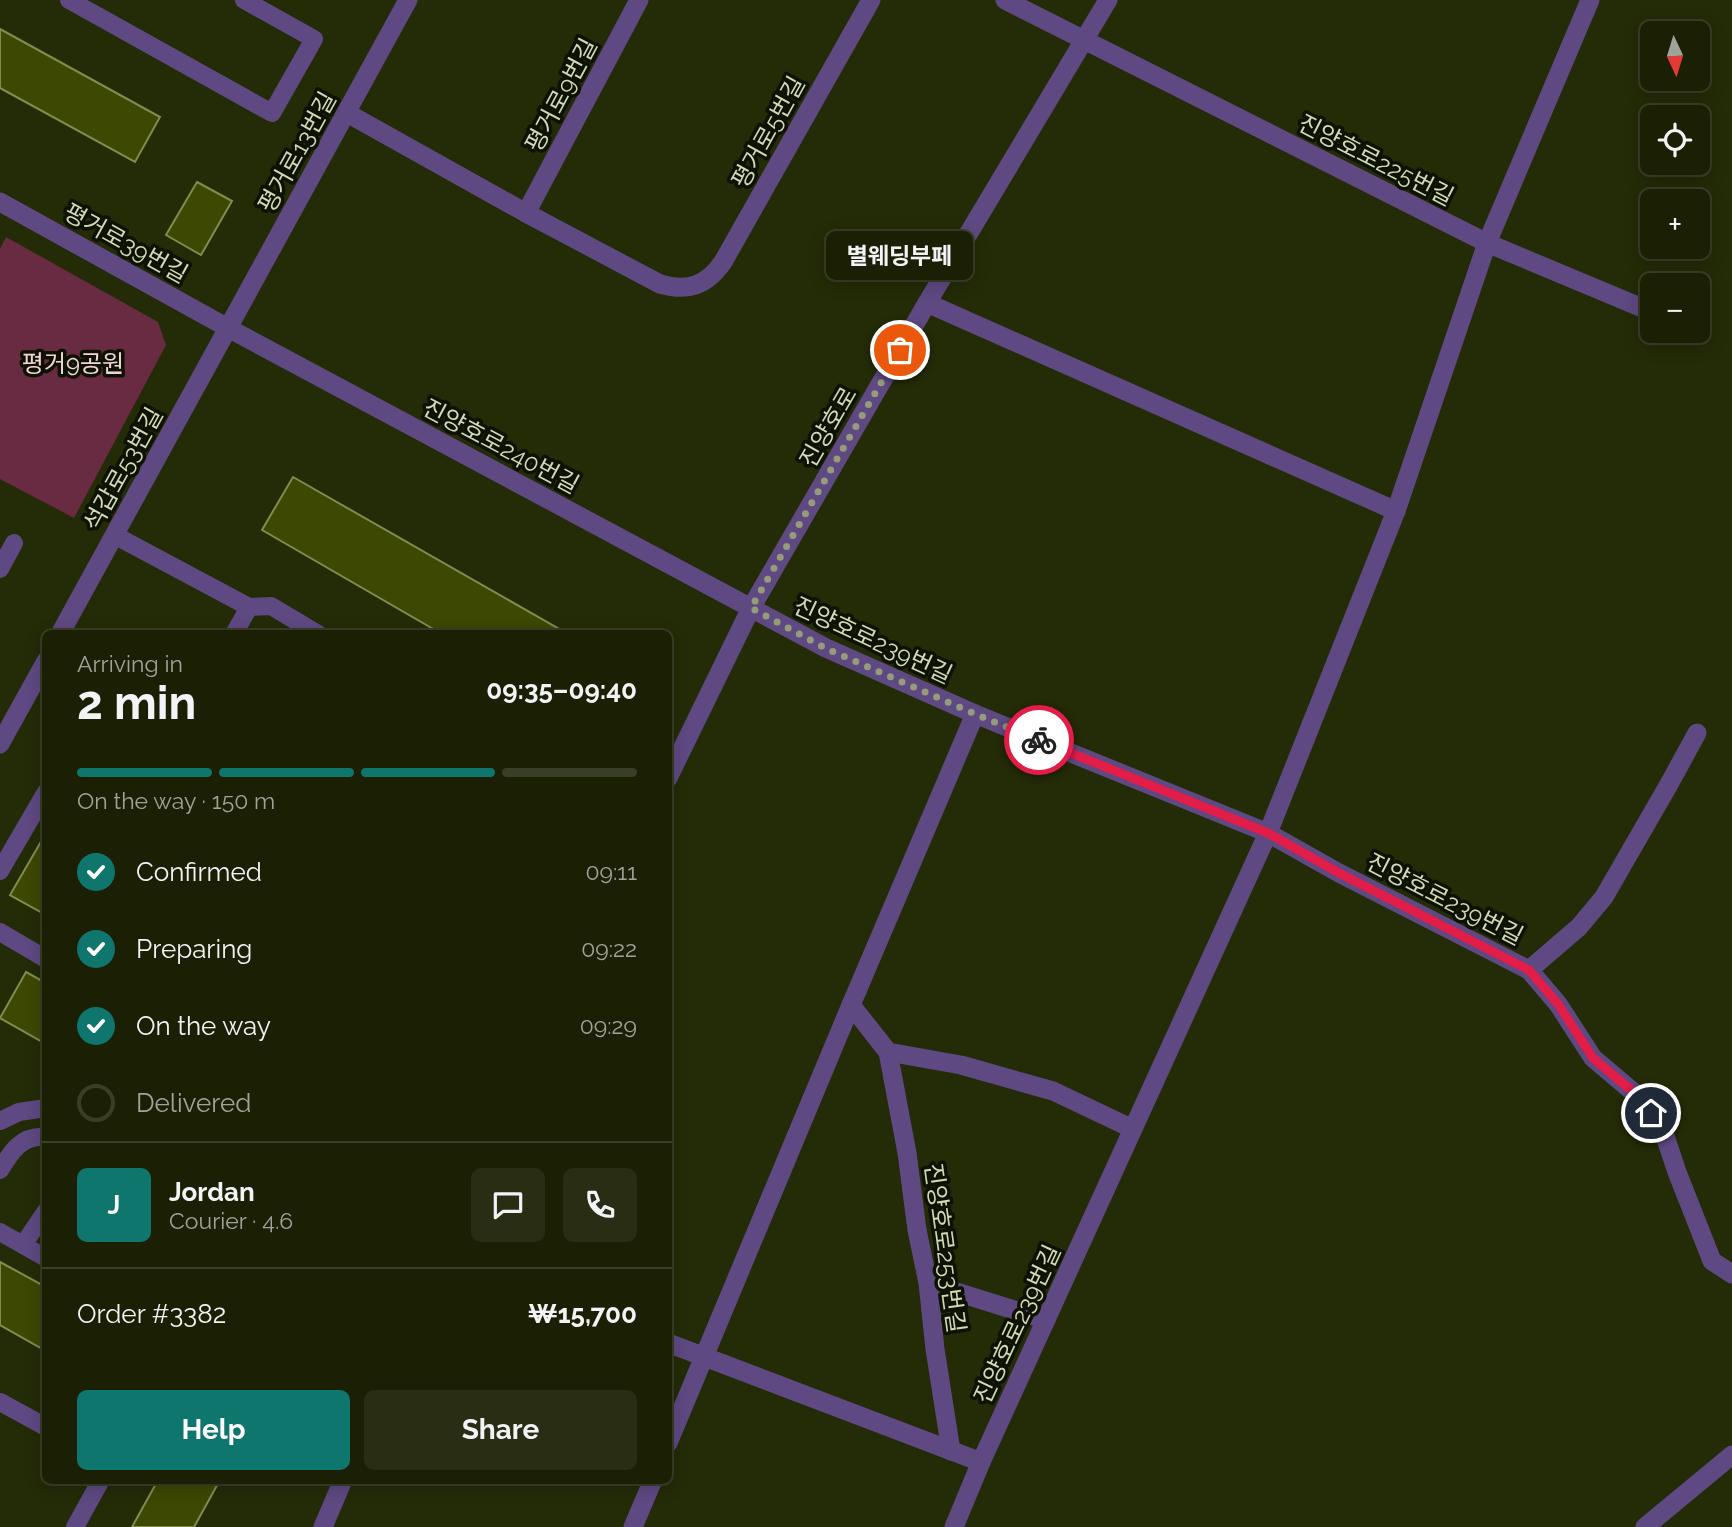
<!DOCTYPE html>
<html lang="en">
<head>
<meta charset="utf-8">
<style>
	body { margin:0; font-family:Raleway,"Noto Sans KR",sans-serif; background:#282d13; color:#f1f3f6; height:100vh; display:flex; flex-direction:column; font-size:26px; white-space:nowrap }
	* { box-sizing:border-box; margin:0 }
	p { font-size:23px; color:#a0a39a }
	.icon { flex:none; width:38px; height:38px; fill:none; stroke:currentColor; stroke-width:2; stroke-linecap:round; stroke-linejoin:round }
	.map { position:relative; flex:1; overflow:hidden }
	.details { position:absolute; left:42px; top:630px; width:630px; height:854px; display:flex; flex-direction:column; background:#1b2005; border-radius:10px; box-shadow:0 4px 18px #0003,0 0 0 2px #393e27 }
	.details>* { flex:none }
	.needle { width:46px; rotate:176deg }
	.buttons { position:absolute; left:1640px; top:21px; display:grid; gap:14px }
	.buttons a { display:grid; place-items:center; width:70px; height:70px; border-radius:10px; background:#1b2005; box-shadow:0 4px 18px #0003,0 0 0 2px #393e27; font-size:35px }
	.pin { position:absolute; display:grid; place-items:center; width:60px; height:60px; color:#fff; margin:-30px; border:4px solid #fff; border-radius:50%; box-shadow:0 2px 7px #0007 }
	.courier { position:absolute; display:grid; place-items:center; width:70px; height:70px; margin:-35px; border:5px solid #e11d48; border-radius:50%; background:#fff; color:#222; box-shadow:0 2px 9px #0007 }
	.bubble { position:absolute; height:49px; border-radius:10px; background:#1b2005; box-shadow:0 4px 18px #0003,0 0 0 2px #393e27; font-size:23px; font-weight:700; line-height:49px; text-align:center }
	.headline em { font-style:normal; font-weight:700 }
	.headline div { display:flex; flex-direction:column-reverse }
	.headline { display:flex; align-items:center; justify-content:space-between; height:119px; padding:0 35px }
	h1 { font-size:46px; font-weight:700; line-height:52px }
	.bar { display:grid; grid-template-columns:repeat(4,1fr); gap:10px 7px; align-content:center; height:84px; padding:0 35px }
	.bar i { height:9px; border-radius:5px; background:#393e27 }
	.bar .on { background:#0f766e }
	.bar p { grid-column:span 4 }
	.line { display:flex; align-items:center; gap:18px; padding:0 35px; border-top:2px solid #393e27 }
	.line div { flex:1 }
	.round { display:grid; place-items:center; flex:none; width:74px; height:74px; border-radius:10px; background:#282d13 }
	ol { padding:0 35px; list-style:none }
	li { display:flex; align-items:center; gap:21px; height:77px }
	li p { margin-inline-start:auto }
	li .icon { padding:7px; border-radius:50%; background:#0f766e; color:#fff; stroke-width:4 }
	li:last-child { color:#a0a39a }
	li i { width:38px; height:38px; border:4px solid #393e27; border-radius:50% }
	.primary-button { display:flex; gap:14px; margin-top:auto; padding:14px 35px }
	.primary-button a { flex:1; height:80px; border-radius:10px; background:#0f766e; color:#fff; font-size:28px; font-weight:700; line-height:80px; text-align:center }
	.primary-button a+a { background:#282d13; color:#f1f3f6 }
	.map>svg:first-child { display:block }
	.green { fill:#682b41 }
	.building { fill:#3d4803; stroke:#7f8e4c; stroke-width:2 }
	.lines { fill:none; stroke-linecap:round; stroke-linejoin:round }
	.service { stroke:#5e4982; stroke-width:18 }
	.minor { stroke:#5e4982; stroke-width:19 }
	.tertiary { stroke:#5e4982; stroke-width:19 }
	.done { stroke:#949c7a; stroke-width:7; stroke-dasharray:0 12.6 }
	.route { stroke:#e11d48; stroke-width:9 }
	.labels { text-anchor:middle; dominant-baseline:central; stroke-width:7; stroke-linejoin:round; paint-order:stroke }
	.street-label { font-size:24px; fill:#d0d9b8; stroke:#0e1200 }
	.park-label { font-size:24px; fill:#f1d3db; stroke:#0e1200 }
</style>
</head>
<body>
<div class="map">
<svg width="1732" height="1527" viewBox="0 0 1732 1527">
	<rect width="100%" height="100%" fill="#242b07"/>
	<path class="green" d="M6 237 158 322 166 345 74 518 0 479V249Z"/>
	<g class="building">
		<path d="M0 29 160 117 135 162 0 88Z"/>
		<path d="M197 182 232 201 201 255 166 235Z"/>
		<path d="M293 477 568 634H442L262 530Z"/>
		<path d="M46 833V915L10 895Z"/>
		<path d="M26 972 46 983V1044L0 1018Z"/>
		<path d="M0 1262 46 1287V1351L0 1325Z"/>
		<path d="M158 1480H220L194 1527H132Z"/>
	</g>
	<g class="lines">
		<g class="service">
			<path d="M69 0 272 113 314 39 244 0"/>
			<path d="M114 535 249 607 271 606 318 634"/>
			<path d="M0 569 14 543"/>
			<path d="M234 634 249 607"/>
			<path d="M0 871 46 792"/>
			<path d="M0 932 46 959"/>
			<path d="M0 1121 19 1112 46 1108"/>
			<path d="M0 1170C11 1152 21 1135 46 1137"/>
			<path d="M0 1232 46 1258"/>
			<path d="M23 1245 46 1211"/>
			<path d="M0 1402 46 1427"/>
			<path d="M75 1527 101 1480"/>
		</g>
		<g class="minor">
			<path d="M1005 0 1487 243 1652 312"/>
			<path d="M347 113 526 213 660 284C688 292 706 286 723 262L871 0"/>
			<path d="M526 213 639 0"/>
			<path d="M927 303 1396 511"/>
			<path d="M751 608 826 648 975 714 1268 833 1339 873 1529 970 1558 1004 1593 1058 1639 1097 1663 1130 1677 1172 1712 1261 1732 1274"/>
			<path d="M60 634 408 0"/>
			<path d="M0 744 46 661"/>
			<path d="M1529 970 1579 927 1604 897 1668 786 1697 733"/>
			<path d="M851 1005 888 1052 961 1065 1053 1091 1133 1129"/>
			<path d="M888 1052 907 1153 917 1230 928 1283 935 1349 951 1451"/>
			<path d="M928 1283 1046 1320"/>
			<path d="M668 1343 981 1462"/>
			<path d="M668 1443 851 1005 975 714"/>
			<path d="M633 1527 653 1480"/>
			<path d="M954 1527 981 1462 1268 833 1396 511 1487 243 1590 0"/>
			<path d="M1645 1527 1732 1455"/>
		</g>
		<g class="tertiary">
			<path d="M0 202 228 328 751 608"/>
			<path d="M668 778 751 608 927 303 1108 0"/>
			<path d="M323 1527 343 1480"/>
		</g>
	</g>
	<g class="lines">
		<path class="done" d="M900 350 751 608 825 648 975 714 1039 740"/>
		<path class="route" d="M1039 740 1268 833 1339 873 1529 970 1558 1004 1593 1058 1639 1097 1651 1113"/>
	</g>
	<g class="labels">
		<g class="street-label">
			<text transform="translate(561 95) rotate(-62)">평거로9번길</text>
			<text transform="translate(768 132) rotate(-61)">평거로5번길</text>
			<text transform="translate(297 152) rotate(-61)">평거로13번길</text>
			<text transform="translate(1376 160) rotate(27)">진양호로225번길</text>
			<text transform="translate(126 243) rotate(29)">평거로39번길</text>
			<text transform="translate(828 427) rotate(-60)">진양호로</text>
			<text transform="translate(501 446) rotate(28)">진양호로240번길</text>
			<text transform="translate(123 469) rotate(-61)">석갑로53번길</text>
			<text transform="translate(873 640) rotate(25)">진양호로239번길</text>
			<text transform="translate(1445 899) rotate(27)">진양호로239번길</text>
			<text transform="translate(945 1248) rotate(82)">진양호로253번길</text>
			<text transform="translate(1017 1324) rotate(-65)">진양호로239번길</text>
		</g>
		<g class="park-label">
			<text x="73" y="363">평거9공원</text>
		</g>
	</g>
</svg>
<div class="buttons">
<a><svg class="needle" viewBox="-14 -14 28 28"><path d="M0-13l5 13h-10z" fill="#e53935"/><path d="M0 13l5-13h-10z" fill="#a0a39a"/></svg></a>
<a><svg class="icon" aria-label="locate" viewBox="0 0 24 24"><circle cx="12" cy="12" r="6"/><path d="M12 2v4M12 18v4M2 12h4M18 12h4"/></svg></a>
<a>+</a>
<a>−</a>
</div>
<div class="pin" style="left:900px;top:350px;background:#ea580c"><svg class="icon" aria-label="bag" viewBox="0 0 24 24"><path d="M5 8h14l-1 12H6zM9 8a3 3 0 0 1 6 0"/></svg></div>
<div class="pin" style="left:1651px;top:1113px;background:#1f2937"><svg class="icon" aria-label="home" viewBox="0 0 24 24"><path d="M3 11l9-7 9 7M6 9v11h12V9"/></svg></div>
<div class="courier" style="left:1039px;top:740px"><svg class="icon" aria-label="bike" viewBox="0 0 24 24"><circle cx="6" cy="16" r="4"/><circle cx="18" cy="16" r="4"/><path d="M6 16l4-8h5l3 8M10 8l3 8H6M13 5h3"/></svg></div>
<div class="bubble" style="left:826px;top:231px;width:147px">별웨딩부페</div>
<section class="details">
<div class="headline"><div><h1>2 min</h1><p>Arriving in</p></div><em>09:35–09:40</em></div>
<div class="bar"><i class="on"></i><i class="on"></i><i class="on"></i><i></i><p>On the way · 150 m</p></div>
<ol>
<li><svg class="icon" aria-label="check" viewBox="0 0 24 24"><path d="M5 12l5 5 9-10"/></svg>Confirmed<p>09:11</p></li>
<li><svg class="icon" aria-label="check" viewBox="0 0 24 24"><path d="M5 12l5 5 9-10"/></svg>Preparing<p>09:22</p></li>
<li><svg class="icon" aria-label="check" viewBox="0 0 24 24"><path d="M5 12l5 5 9-10"/></svg>On the way<p>09:29</p></li>
<li><i></i>Delivered</li>
</ol>
<div class="line" style="height:126px"><b class="round" style="background:#0f766e;color:#fff">J</b><div><b>Jordan</b><p>Courier · 4.6</p></div><a class="round"><svg class="icon" aria-label="chat" viewBox="0 0 24 24"><path d="M4 5h16v11H9l-5 4z"/></svg></a><a class="round"><svg class="icon" aria-label="phone" viewBox="0 0 24 24"><path d="M5 4h4l2 5-3 2q2 4 5 5l2-3 5 2v4C11 20 4 13 5 4z"/></svg></a></div>
<div class="line" style="height:91px"><div>Order #3382</div><b>₩15,700</b></div>
<div class="primary-button"><a>Help</a><a>Share</a></div>
</section>
</div>
</body>
</html>
